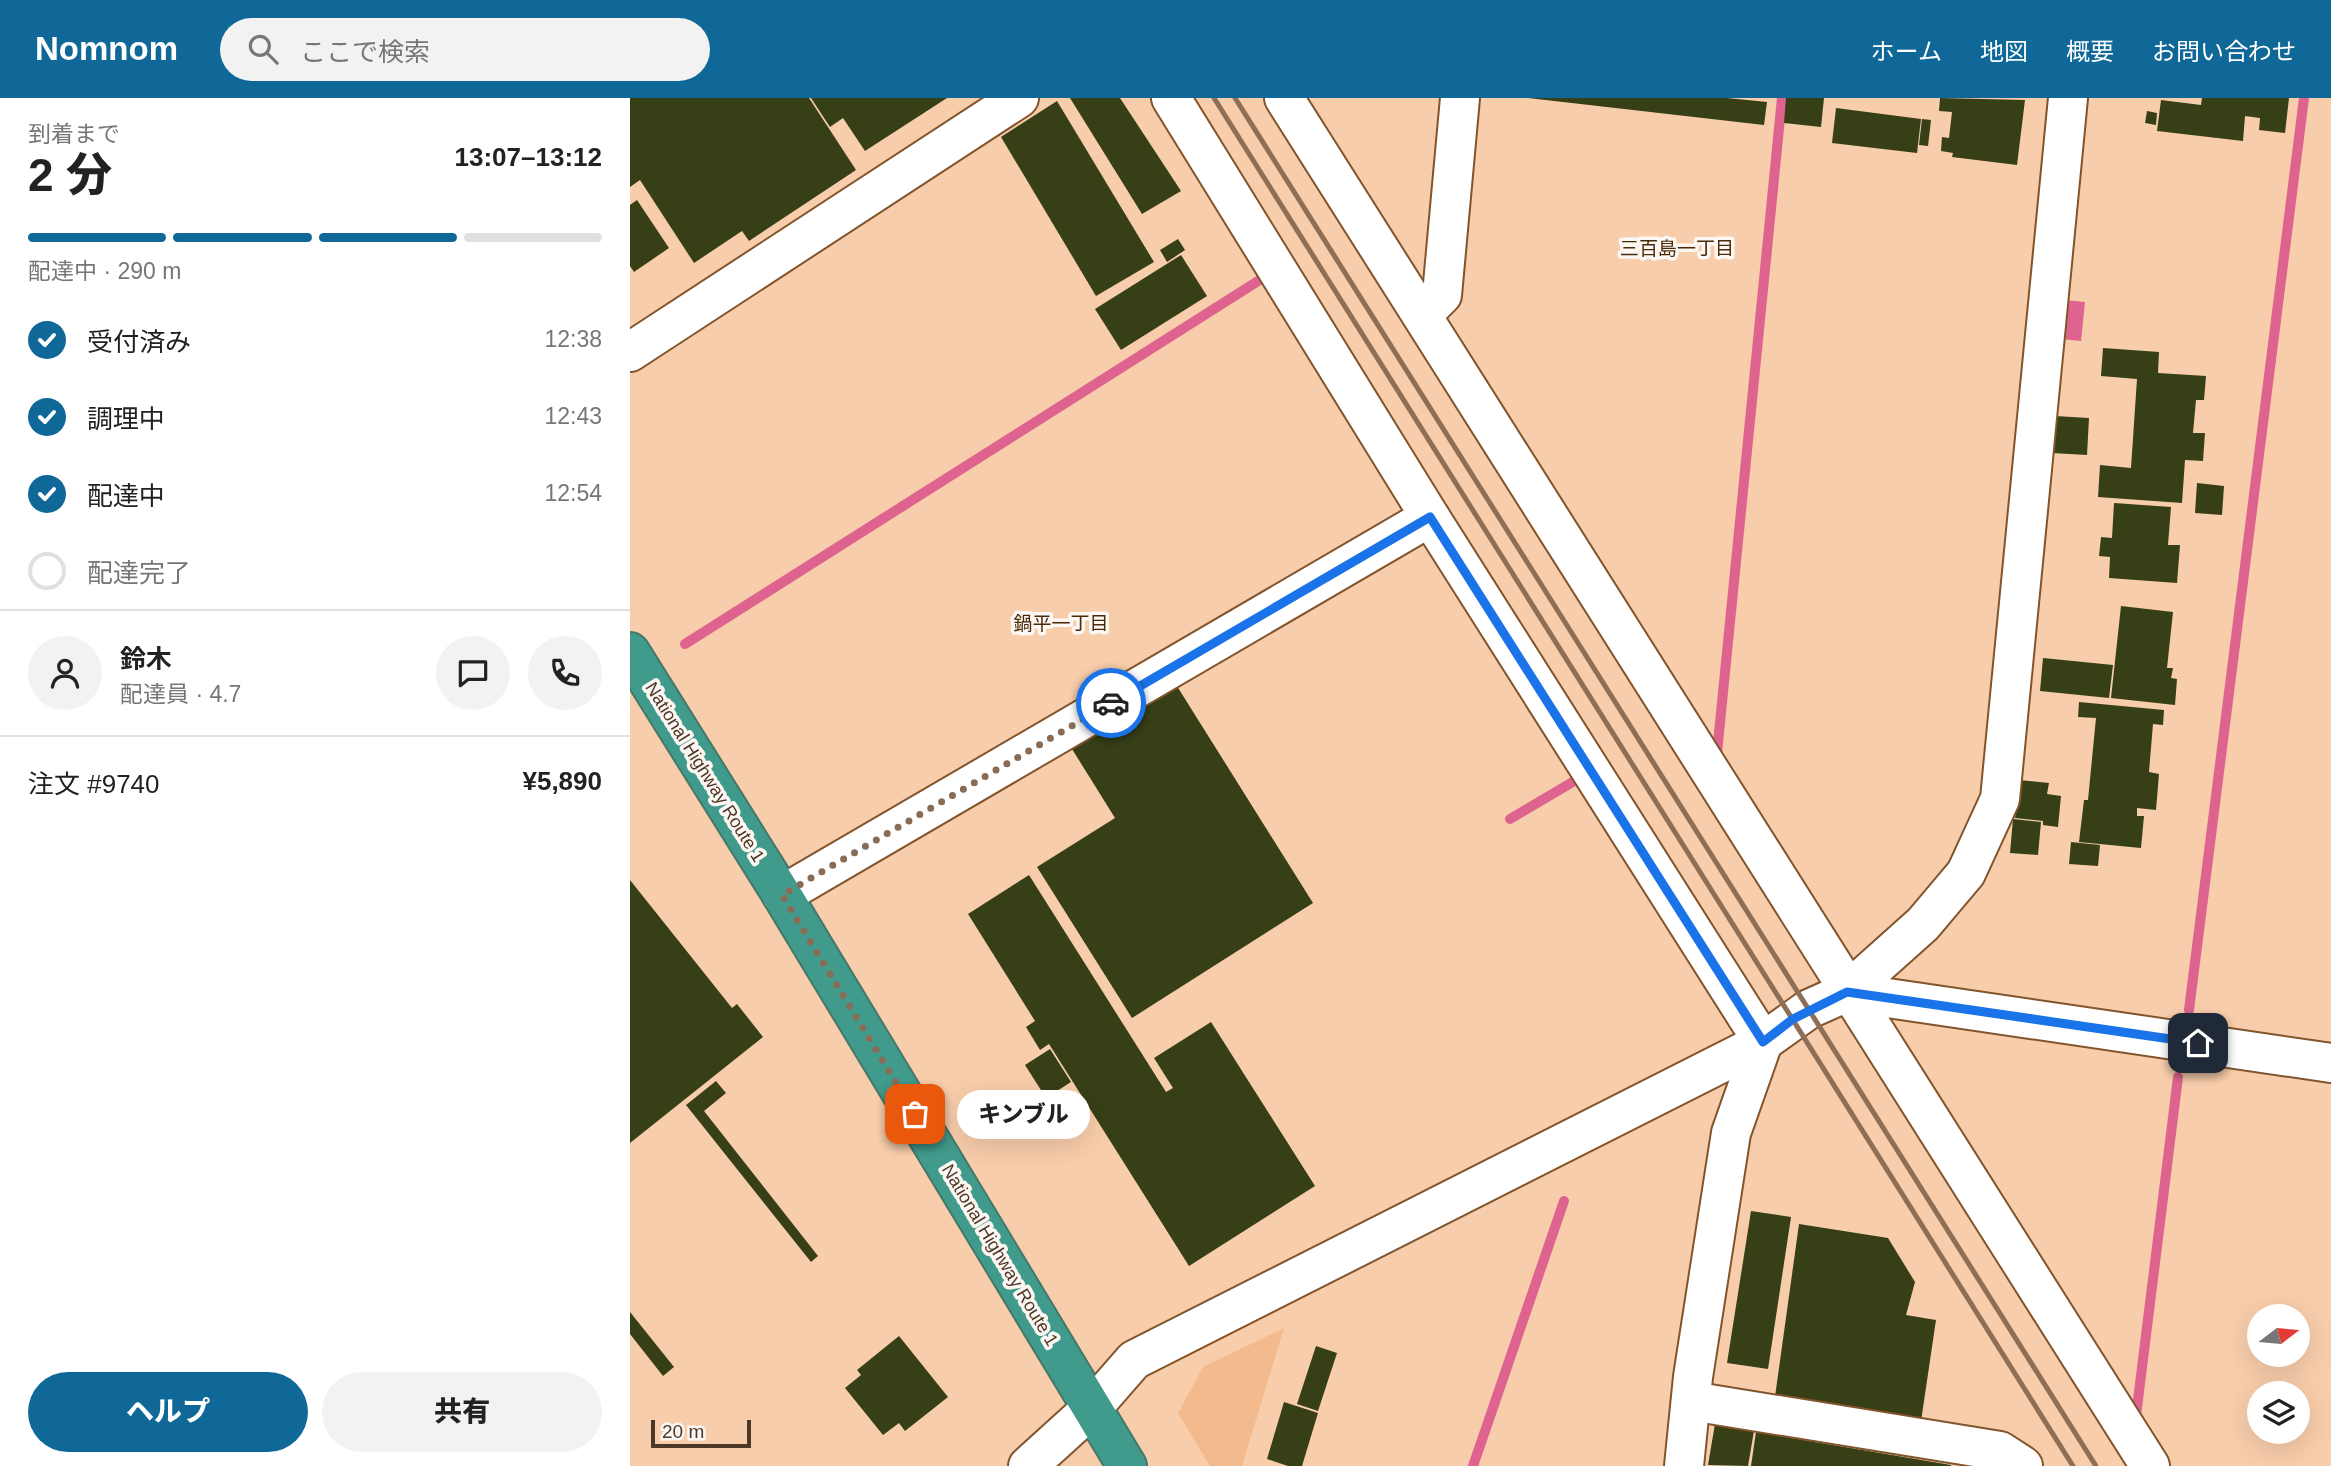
<!DOCTYPE html>
<html lang="ja">
<head>
<meta charset="utf-8">
<style>
	body { margin:0; font-family:Helvetica,"Noto Sans JP",sans-serif; background:#f2f2f2; color:#222; height:100vh; display:flex; flex-direction:column; font-size:26px; white-space:nowrap }
	* { box-sizing:border-box; margin:0 }
	p { font-size:23px; color:#767676 }
	.icon { flex:none; width:38px; height:38px; fill:none; stroke:currentColor; stroke-width:2; stroke-linecap:round; stroke-linejoin:round }
	.map { position:relative; flex:1; overflow:hidden }
	.details { display:flex; flex-direction:column; background:#fff; width:630px }
	.details>* { flex:none }
	.needle { width:46px; rotate:74deg }
	.controls { position:absolute; left:1617px; top:1206px; display:grid; gap:14px }
	.controls a { display:grid; place-items:center; width:63px; height:63px; border-radius:50%; background:#fff; box-shadow:0 7px 28px #0002; font-size:35px }
	.scale { position:absolute; left:21px; bottom:18px; width:100px; box-sizing:border-box; padding-left:7px; border:4px solid #4d3726; border-top:0; font-size:19px; line-height:24px; white-space:nowrap; color:#4d3726; -webkit-text-stroke:5px #fcf7f2; paint-order:stroke }
	.pin { position:absolute; display:grid; place-items:center; width:60px; height:60px; color:#fff; margin:-30px; border-radius:14px; box-shadow:0 4px 10px #0006 }
	.courier { position:absolute; display:grid; place-items:center; width:70px; height:70px; margin:-35px; border:5px solid #1a73e8; border-radius:50%; background:#fff; color:#222; box-shadow:0 2px 9px #0007 }
	.bubble { position:absolute; height:49px; border-radius:24px; background:#fff; box-shadow:0 7px 28px #0002; font-size:23px; font-weight:800; line-height:49px; text-align:center }
	.headline em { font-style:normal; font-weight:800 }
	.headline div { display:flex; flex-direction:column-reverse }
	.headline { display:flex; align-items:center; justify-content:space-between; height:119px; padding:0 28px }
	h1 { font-size:46px; font-weight:800; line-height:52px }
	.bar { display:grid; grid-template-columns:repeat(4,1fr); gap:10px 7px; align-content:center; height:84px; padding:0 28px }
	.bar i { height:9px; border-radius:5px; background:#e0e0e0 }
	.bar .current { background:#106899 }
	.bar p { grid-column:span 4 }
	.line { display:flex; align-items:center; gap:18px; padding:0 28px; border-top:2px solid #e0e0e0 }
	.line div { flex:1 }
	.round { display:grid; place-items:center; flex:none; width:74px; height:74px; border-radius:37px; background:#f2f2f2 }
	ol { padding:0 28px; list-style:none }
	li { display:flex; align-items:center; gap:21px; height:77px }
	li p { margin-inline-start:auto }
	li .icon { padding:7px; border-radius:50%; background:#106899; color:#fff; stroke-width:4 }
	li:last-child { color:#767676 }
	li i { width:38px; height:38px; border:4px solid #e0e0e0; border-radius:50% }
	.action { display:flex; gap:14px; margin-top:auto; padding:14px 28px }
	.action a { flex:1; height:80px; border-radius:42px; background:#106899; color:#fff; font-size:28px; font-weight:800; line-height:80px; text-align:center }
	.action a+a { background:#f2f2f2; color:#222 }
	header { display:flex; align-items:center; gap:42px; box-sizing:border-box; height:98px; padding:0 35px; background:#106899; color:#fff }
	header strong { font-size:33px }
	nav { display:flex; gap:38px; margin-inline-start:auto; font-size:24px }
	.search { width:490px; height:63px; background:#f2f2f2; display:flex; align-items:center; gap:18px; box-sizing:border-box; padding:0 24px; border-radius:38px; color:#767676; font-size:26px }
	main { display:flex; flex:1; min-height:0 }
	.map>svg:first-child { display:block }
	.green { fill:#f3bb8d }
	.water { fill:#de648f }
	.lines { fill:none; stroke-linecap:round; stroke-linejoin:round }
	.stream { stroke:#de648f; stroke-width:10 }
	.building { fill:#363f16 }
	.minor-casing { stroke:#82542c; stroke-width:42 }
	.highway-casing { stroke:#457868; stroke-width:42 }
	.minor { stroke:#fff; stroke-width:38 }
	.highway { stroke:#419b8c; stroke-width:38 }
	.rail { stroke:#8d6f58; stroke-width:5 }
	.done { stroke:#896c55; stroke-width:7; stroke-dasharray:0 12.6 }
	.route { stroke:#1a73e8; stroke-width:9 }
	.labels { text-anchor:middle; dominant-baseline:central; stroke-width:7; stroke-linejoin:round; paint-order:stroke }
	.street-label { font-size:18px; fill:#4d3726; stroke:#fcf7f2 }
	.neighbourhood-label { font-size:19px; fill:#4a2908; stroke:#fcf7f2 }
</style>
</head>
<body>
<header>
<strong>Nomnom</strong>
<div class="search"><svg class="icon" aria-label="search" viewBox="0 0 24 24"><circle cx="10" cy="10" r="6"/><path d="M15 15l6 6"/></svg>ここで検索</div>
<nav><a>ホーム</a><a>地図</a><a>概要</a><a>お問い合わせ</a></nav>
</header>
<main>
<section class="details">
<div class="headline"><div><h1>2 分</h1><p>到着まで</p></div><em>13:07–13:12</em></div>
<div class="bar"><i class="current"></i><i class="current"></i><i class="current"></i><i></i><p>配達中 · 290 m</p></div>
<ol>
<li><svg class="icon" aria-label="check" viewBox="0 0 24 24"><path d="M5 12l5 5 9-10"/></svg>受付済み<p>12:38</p></li>
<li><svg class="icon" aria-label="check" viewBox="0 0 24 24"><path d="M5 12l5 5 9-10"/></svg>調理中<p>12:43</p></li>
<li><svg class="icon" aria-label="check" viewBox="0 0 24 24"><path d="M5 12l5 5 9-10"/></svg>配達中<p>12:54</p></li>
<li><i></i>配達完了</li>
</ol>
<div class="line" style="height:126px"><a class="round"><svg class="icon" aria-label="person" viewBox="0 0 24 24"><circle cx="12" cy="8" r="4"/><path d="M4 21q1-7 8-7t8 7"/></svg></a><div><b>鈴木</b><p>配達員 · 4.7</p></div><a class="round"><svg class="icon" aria-label="chat" viewBox="0 0 24 24"><path d="M4 5h16v11H9l-5 4z"/></svg></a><a class="round"><svg class="icon" aria-label="phone" viewBox="0 0 24 24"><path d="M5 4h4l2 5-3 2q2 4 5 5l2-3 5 2v4C11 20 4 13 5 4z"/></svg></a></div>
<div class="line" style="height:91px"><div>注文 #9740</div><b>¥5,890</b></div>
<div class="action"><a>ヘルプ</a><a>共有</a></div>
</section>
<div class="map">
<svg width="1701" height="1368" viewBox="0 0 1701 1368">
	<rect width="100%" height="100%" fill="#f8cdab"/>
	<path class="green" d="M654 1230 612 1368H580L548 1315 573 1269Z"/>
	<path class="water" d="M1435 202 1455 204 1451 243 1430 241Z"/>
	<g class="lines">
		<g class="stream">
			<path d="M55 546 636 178"/>
			<path d="M1087 655 1152 0"/>
			<path d="M880 721 946 682"/>
			<path d="M1559 912 1674 0"/>
			<path d="M1506 1318 1548 979"/>
			<path d="M843 1368 934 1103"/>
		</g>
	</g>
	<g class="building">
		<path d="M0 0H179L226 72 119 143 112 133 64 165 10 82 0 89Z"/>
		<path d="M181 0H317L235 53 213 20 200 29Z"/>
		<path d="M440 0H490L551 93 512 116Z"/>
		<path d="M898 0H1097L1137 4 1134 27Z"/>
		<path d="M1156 0H1194L1191 29 1154 25Z"/>
		<path d="M1310 0 1395 2 1387 67 1322 59 1323 55 1311 53 1312 39 1319 40 1322 14 1309 13Z"/>
		<path d="M1572 0H1659L1655 35 1629 32 1630 20 1615 18 1613 43 1527 33 1531 2 1571 7Z"/>
		<path d="M427 3 524 164 466 198 371 39Z"/>
		<path d="M1206 10 1291 21 1287 55 1202 45Z"/>
		<path d="M1517 13 1527 15 1526 27 1515 25Z"/>
		<path d="M1292 21 1301 22 1298 48 1289 47Z"/>
		<path d="M7 102 39 150 4 174 0 168V107Z"/>
		<path d="M548 141 555 152 537 164 530 152Z"/>
		<path d="M551 157 577 198 491 252 465 211Z"/>
		<path d="M1473 250 1529 254 1528 275 1576 278 1574 302H1566L1563 335H1575L1573 363 1555 362 1552 405 1468 399 1470 367 1501 370 1507 281 1471 278Z"/>
		<path d="M1425 318 1459 320 1457 357 1422 355Z"/>
		<path d="M1567 385 1594 388 1592 417 1565 415Z"/>
		<path d="M1484 405 1541 409 1538 447H1550L1547 485 1479 480 1480 459 1469 458 1471 439 1482 440Z"/>
		<path d="M1491 508 1543 514 1537 570H1543L1541 580 1547 581 1545 607 1481 600Z"/>
		<path d="M1413 560 1483 567 1479 600 1410 593Z"/>
		<path d="M545 585 683 805 502 920 407 769 485 720 442 651Z"/>
		<path d="M1449 604 1534 612 1533 627 1523 626 1519 674 1529 676 1526 712 1507 710V718H1514L1511 750 1449 744 1454 702H1458L1466 620 1448 619Z"/>
		<path d="M1389 682 1419 685 1417 696 1431 698 1428 729 1413 727V723L1385 720Z"/>
		<path d="M1383 721 1411 724 1408 757 1380 755Z"/>
		<path d="M1441 744 1470 747 1468 768 1439 766Z"/>
		<path d="M399 777 536 994 543 990 524 960 581 924 685 1088 559 1168 419 946 410 952 396 929 405 923 338 816Z"/>
		<path d="M0 782 102 910 107 906 133 939 0 1045Z"/>
		<path d="M420 951 441 984 416 1000 395 967Z"/>
		<path d="M86 983 96 995 74 1013 188 1158 181 1164 56 1007Z"/>
		<path d="M1121 1113 1161 1119 1138 1271 1097 1265Z"/>
		<path d="M1169 1126 1258 1140 1285 1184 1276 1217 1306 1222 1290 1330 1144 1306Z"/>
		<path d="M0 1214 44 1269 33 1278 0 1236Z"/>
		<path d="M269 1238 318 1299 275 1333 269 1325 253 1337 215 1290 231 1277 227 1272Z"/>
		<path d="M686 1248 707 1255 688 1313 667 1306Z"/>
		<path d="M654 1304 688 1315 672 1368H658L637 1361Z"/>
		<path d="M1086 1320 1125 1327 1118 1368 1078 1367Z"/>
		<path d="M1126 1334 1321 1367V1368H1121Z"/>
	</g>
	<g class="lines">
		<defs>
			<g id="minor">
				<path d="M541 0 800 419 1133 944"/>
				<path d="M654 0 1520 1368"/>
				<path d="M793 216 812 197 830 0"/>
				<path d="M0 254 389 0"/>
				<path d="M152 797 800 419"/>
				<path d="M1217 894 1701 965"/>
				<path d="M1061 1303 1370 1353 1393 1368"/>
				<path d="M398 1368 463 1309 504 1262 1133 944 1179 911 1217 894 1293 826 1336 775 1370 701 1438 0"/>
				<path d="M1054 1368 1063 1279 1101 1035 1133 944"/>
			</g>
			<path id="highway" d="M0 554 152 797 497 1368"/>
		</defs>
		<use href="#minor" class="minor-casing"/>
		<use href="#highway" class="highway-casing"/>
		<use href="#minor" class="minor"/>
		<use href="#highway" class="highway"/>
		<g class="rail">
			<path d="M584 0 1443 1368"/>
			<path d="M605 0 1466 1368"/>
		</g>
	</g>
	<g class="lines">
		<path class="done" d="M285 1016 152 797 481 605"/>
		<path class="route" d="M481 605 800 419 1133 944 1163 921 1217 894 1568 945"/>
	</g>
	<g class="labels">
		<g class="street-label">
			<text transform="translate(75 674) rotate(58)">National Highway Route 1</text>
			<text transform="translate(370 1157) rotate(59)">National Highway Route 1</text>
		</g>
		<g class="neighbourhood-label">
			<text x="1047" y="150">三百島一丁目</text>
			<text x="431" y="525">鍋平一丁目</text>
		</g>
	</g>
</svg>
<div class="controls">
<a><svg class="needle" viewBox="-14 -14 28 28"><path d="M0-13l5 13h-10z" fill="#e53935"/><path d="M0 13l5-13h-10z" fill="#767676"/></svg></a>
<a><svg class="icon" aria-label="layers" viewBox="0 0 24 24"><path d="M12 4l9 5-9 5-9-5zM3 14l9 5 9-5"/></svg></a>
</div>
<div class="scale">20 m</div>
<div class="pin" style="left:285px;top:1016px;background:#ea580c"><svg class="icon" aria-label="bag" viewBox="0 0 24 24"><path d="M5 8h14l-1 12H6zM9 8a3 3 0 0 1 6 0"/></svg></div>
<div class="pin" style="left:1568px;top:945px;background:#1f2937"><svg class="icon" aria-label="home" viewBox="0 0 24 24"><path d="M3 11l9-7 9 7M6 9v11h12V9"/></svg></div>
<div class="courier" style="left:481px;top:605px"><svg class="icon" aria-label="car" viewBox="0 0 24 24"><path d="M5 17H2v-5l4-1 3-4h7l3 4 3 1v5h-3M9 17h6M6 11h13"/><circle cx="7" cy="17" r="2"/><circle cx="17" cy="17" r="2"/></svg></div>
<div class="bubble" style="left:327px;top:992px;width:133px">キンブル</div>
</div>
</main>
</body>
</html>
